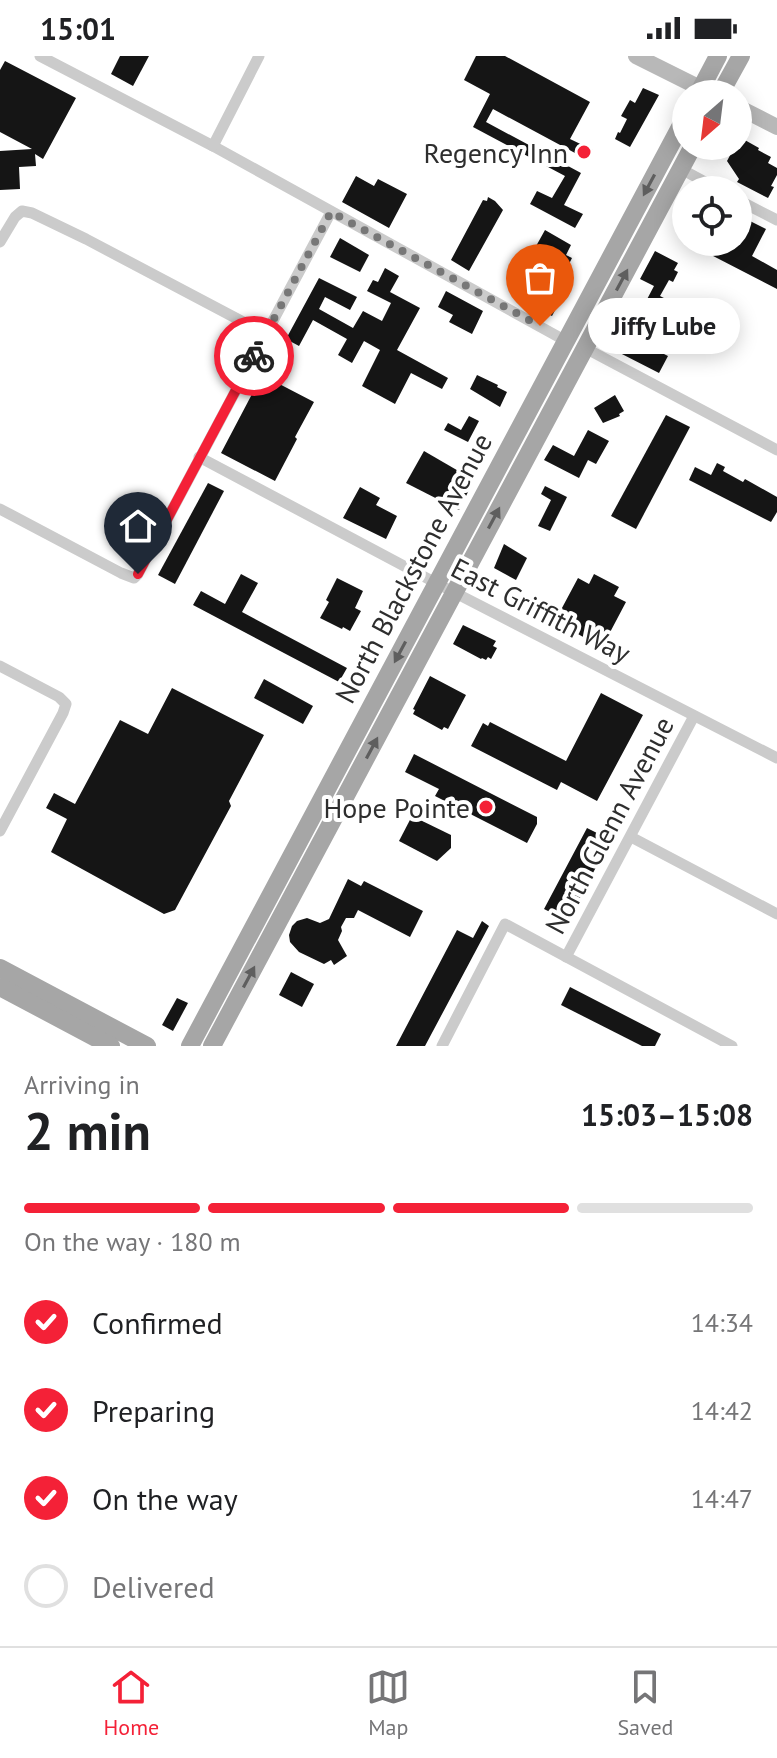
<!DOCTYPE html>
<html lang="en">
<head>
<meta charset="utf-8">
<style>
	body { margin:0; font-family:"PT Sans",sans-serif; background:#f2f2f2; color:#202124; height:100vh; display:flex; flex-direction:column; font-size:30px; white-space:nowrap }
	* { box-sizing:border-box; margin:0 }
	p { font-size:26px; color:#757577 }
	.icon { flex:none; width:44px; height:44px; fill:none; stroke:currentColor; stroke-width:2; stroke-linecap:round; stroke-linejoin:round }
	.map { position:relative; height:990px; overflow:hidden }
	.drawer { display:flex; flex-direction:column; background:#fff; flex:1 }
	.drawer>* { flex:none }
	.needle { width:52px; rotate:208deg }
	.tools { position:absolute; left:672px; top:24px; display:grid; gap:16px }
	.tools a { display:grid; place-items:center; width:80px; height:80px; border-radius:50%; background:#fff; box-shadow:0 4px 20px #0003; font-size:40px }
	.pin { position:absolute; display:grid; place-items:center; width:68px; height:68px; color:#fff; margin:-82px -34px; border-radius:50% 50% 50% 0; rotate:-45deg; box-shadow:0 0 8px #0007 }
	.pin .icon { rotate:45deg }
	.courier { position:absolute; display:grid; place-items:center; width:80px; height:80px; margin:-40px; border:6px solid #f42137; border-radius:50%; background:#fff; color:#222; box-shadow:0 2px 10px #0007 }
	.bubble { position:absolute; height:56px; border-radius:28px; background:#fff; box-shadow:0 4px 20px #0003; font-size:26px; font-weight:600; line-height:56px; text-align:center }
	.overview em { font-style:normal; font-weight:600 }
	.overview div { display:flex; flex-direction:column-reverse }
	.overview { display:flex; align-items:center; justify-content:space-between; height:136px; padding:0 24px }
	h1 { font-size:52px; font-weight:600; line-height:60px }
	.bar { display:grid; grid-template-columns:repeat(4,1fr); gap:12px 8px; align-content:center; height:96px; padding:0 24px }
	.bar i { height:10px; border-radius:6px; background:#e0e0e0 }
	.bar .on { background:#f42137 }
	.bar p { grid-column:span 4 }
	ol { padding:0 24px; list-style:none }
	li { display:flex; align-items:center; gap:24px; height:88px }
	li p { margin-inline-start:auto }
	li .icon { padding:8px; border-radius:50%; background:#f42137; color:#fff; stroke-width:4 }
	li:last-child { color:#757577 }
	li i { width:44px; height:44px; border:4px solid #e0e0e0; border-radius:50% }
	.status { display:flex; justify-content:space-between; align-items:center; height:56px; padding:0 40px; background:#fff; direction:ltr }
	.status svg { height:22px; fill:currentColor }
	.tab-bar { display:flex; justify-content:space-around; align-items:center; height:112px; border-top:2px solid #e0e0e0; background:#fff; font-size:22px; color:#757577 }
	.tab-bar a { display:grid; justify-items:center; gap:4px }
	.tab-bar .on { color:#f42137 }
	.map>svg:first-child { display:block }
	.building { fill:#151515 }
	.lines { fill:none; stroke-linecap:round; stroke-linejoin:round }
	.street { stroke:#cbcbcb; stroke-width:11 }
	.secondary { stroke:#b8b8b8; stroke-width:16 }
	.primary { stroke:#a6a6a6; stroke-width:18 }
	.oneway { fill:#5e5e5e }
	.done { stroke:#777; stroke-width:8; stroke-dasharray:0 14.4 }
	.route { stroke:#f42137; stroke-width:10 }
	.poi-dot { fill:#f42137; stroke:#fff; stroke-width:3 }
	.labels { text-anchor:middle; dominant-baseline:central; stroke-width:8; stroke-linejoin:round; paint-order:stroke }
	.poi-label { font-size:28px; fill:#2e2e2e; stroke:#fff; text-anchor:end }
	.street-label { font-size:28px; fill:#2e2e2e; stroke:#fff }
</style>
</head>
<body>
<div class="status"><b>15:01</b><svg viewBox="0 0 49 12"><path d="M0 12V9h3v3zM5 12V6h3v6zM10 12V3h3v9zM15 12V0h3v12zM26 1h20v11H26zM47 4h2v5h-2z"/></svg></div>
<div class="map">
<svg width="777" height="990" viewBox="0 0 777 990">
	<rect width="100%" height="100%" fill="#fff"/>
	<g class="building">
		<path d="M120 0H149L133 30 111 18Z"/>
		<path d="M476 0H505L590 46 570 83 593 94 588 104 493 53 486 66 581 117 564 149 583 158 575 172 530 148 537 135 552 142 565 120 473 71 490 38 464 24Z"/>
		<path d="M5 5 76 42 43 103 35 98 36 110 19 111 20 133 0 134V95L32 93 0 76V14Z"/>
		<path d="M643 32 659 39 630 91 615 83 618 76 620 77 627 63 621 60 630 44 635 47Z"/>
		<path d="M738 83 742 85 743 83 759 92 758 94 771 101 768 107 777 112V119L771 130 774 131 768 142 737 126 739 123 727 105 735 90H738Z"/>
		<path d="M356 120 374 130 378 123 407 138 389 172 342 146Z"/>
		<path d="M488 141 495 145 503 154 469 215 451 204 483 144 487 145Z"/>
		<path d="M738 159 766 173 752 200 777 214V233L686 186H738Z"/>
		<path d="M545 174 571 189 566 199 572 202 566 214 539 200 542 195 535 192Z"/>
		<path d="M340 182 369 199 360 216 330 201Z"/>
		<path d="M655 195 678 207 674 214 678 216 673 226 669 224 660 240 691 256 684 270 674 265 658 295 668 300 659 317 616 295 624 278 638 285 654 255 644 249 654 230 640 223Z"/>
		<path d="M385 212 399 220 390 236 420 252 397 294 448 322 442 333 411 317 395 348 362 330 380 294 364 285 352 307 338 299 347 283 313 264 299 290 286 283 319 222 357 241 350 254 325 241 319 253 353 272 363 255 382 265 391 247 367 235 373 224 378 226Z"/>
		<path d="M554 222 568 229 552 260 537 252Z"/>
		<path d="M446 235 483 255 472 278 449 266 453 259 438 251Z"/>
		<path d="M262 319 314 346 295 381 297 383 275 425 221 397Z"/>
		<path d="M477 319 498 329 497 331 507 336 500 351 470 333Z"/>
		<path d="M615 339 624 355 619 358 620 360 603 367 594 352Z"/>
		<path d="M666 359 690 371 636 473 611 460Z"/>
		<path d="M469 360 479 365 468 386 444 374 448 367 461 374Z"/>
		<path d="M588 374 609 385 596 408 588 404 579 422 544 404 553 389 574 400Z"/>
		<path d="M424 395 474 424 459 454 406 427Z"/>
		<path d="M717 407 725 411 723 415 743 426 745 423 777 441V456L771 466 689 424 695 411 711 419Z"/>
		<path d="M208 427 224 435 175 528 158 519Z"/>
		<path d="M545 430 567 441 550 475 538 470 551 444 541 438Z"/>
		<path d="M360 431 380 442 376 449 397 460 386 483 343 462Z"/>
		<path d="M504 488 527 502 516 524 494 512Z"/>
		<path d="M241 518 258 527 242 556 347 612 339 626 193 549 201 535 225 548Z"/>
		<path d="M594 518 619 531 614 540 626 546 607 582 603 580 599 590 555 565 578 522 589 528Z"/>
		<path d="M337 522 363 535 355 552 361 555 350 575 343 571 342 573 320 562 329 546 326 544Z"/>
		<path d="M463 569 496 585 493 590 497 592 491 603 488 601 486 604 482 602 481 603 453 588Z"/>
		<path d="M430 620 466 639 448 673 444 671 442 674 413 658 415 654 413 653Z"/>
		<path d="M264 623 313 650 303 668 254 642Z"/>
		<path d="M172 632 264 679 229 745 231 750 175 854 164 858 51 796 67 763 46 752 54 737 75 748 120 664 148 678Z"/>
		<path d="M601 637 643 659 597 745 561 726 557 734 471 690 483 667 488 670 490 666 566 705Z"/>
		<path d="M414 698 537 761V768L527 787 435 740 439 733 405 716Z"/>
		<path d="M412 760 451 779V792L437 805 399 785Z"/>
		<path d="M587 772 601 779 598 786 607 790 568 865 544 853Z"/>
		<path d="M348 823 361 830 364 825 423 855 410 881 358 854 354 862H346L341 871 342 875 338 884 347 900 334 909 331 904 324 908 299 896 290 886 289 879 292 870 297 865 307 862 320 867 329 863Z"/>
		<path d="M482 865 489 870 425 990H396L457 874 473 882Z"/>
		<path d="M291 916 314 928 302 951 279 939Z"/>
		<path d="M570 931 661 978 655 990H642L561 949Z"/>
		<path d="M177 942 188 947 173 975 162 969Z"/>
	</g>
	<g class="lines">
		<g class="street">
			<path d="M40 0 213 90 566 285"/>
			<path d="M213 90 259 0"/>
			<path d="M681 113 720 134"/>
			<path d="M738 144 777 164"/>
			<path d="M0 186 15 161 22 155 32 157 86 183 266 278"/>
			<path d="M585 292 777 394"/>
			<path d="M199 401 436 527 777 702"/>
			<path d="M0 453 121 517 134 522 138 518 331 156"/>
			<path d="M0 610 59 641 66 648 63 657 0 775"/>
			<path d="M631 781 777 858"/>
			<path d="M566 901 694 660"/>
			<path d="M442 990 505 868 732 990"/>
		</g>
		<g class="secondary">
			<path d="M636 0 710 37"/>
			<path d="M738 51 777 71"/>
		</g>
		<g class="primary">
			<path d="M698 38 718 0"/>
			<path d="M720 38 741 0"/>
			<path d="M0 912 147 990"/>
			<path d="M0 931 111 990"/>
			<path d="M190 990 686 60"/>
			<path d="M212 990 693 90"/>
		</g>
	</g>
	<defs><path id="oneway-solid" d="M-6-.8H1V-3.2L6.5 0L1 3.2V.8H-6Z" transform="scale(2)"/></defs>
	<g class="oneway">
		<use href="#oneway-solid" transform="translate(649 129) rotate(118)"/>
		<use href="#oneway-solid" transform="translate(622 224) rotate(-62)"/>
		<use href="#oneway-solid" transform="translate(494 462) rotate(-62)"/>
		<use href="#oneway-solid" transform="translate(400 596) rotate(118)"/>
		<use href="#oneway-solid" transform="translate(372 692) rotate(-62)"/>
		<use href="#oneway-solid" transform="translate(249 921) rotate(-62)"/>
	</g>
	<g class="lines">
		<path class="done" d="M254 300 331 156 540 270"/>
		<path class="route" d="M138 518 254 300"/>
	</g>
	<g class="poi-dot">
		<circle cx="584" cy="96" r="8"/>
		<circle cx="486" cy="751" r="8"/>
	</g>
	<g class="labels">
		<g class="poi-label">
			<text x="568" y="96">Regency Inn</text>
			<text x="470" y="751">Hope Pointe</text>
		</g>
		<g class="street-label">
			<text transform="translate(413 512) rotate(-62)">North Blackstone Avenue</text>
			<text transform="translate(541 554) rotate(27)">East Griffith Way</text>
			<text transform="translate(609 769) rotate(-62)">North Glenn Avenue</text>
		</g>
	</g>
</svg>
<div class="tools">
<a><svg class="needle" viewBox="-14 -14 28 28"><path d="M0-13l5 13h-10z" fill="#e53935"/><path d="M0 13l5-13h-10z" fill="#757577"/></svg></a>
<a><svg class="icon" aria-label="locate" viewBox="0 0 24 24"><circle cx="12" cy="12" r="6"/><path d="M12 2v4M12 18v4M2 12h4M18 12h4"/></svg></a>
</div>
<div class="pin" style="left:540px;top:270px;background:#ea580c"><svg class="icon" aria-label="bag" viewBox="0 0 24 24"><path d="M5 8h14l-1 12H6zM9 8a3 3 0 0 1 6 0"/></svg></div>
<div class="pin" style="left:138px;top:518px;background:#1f2937"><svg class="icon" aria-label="home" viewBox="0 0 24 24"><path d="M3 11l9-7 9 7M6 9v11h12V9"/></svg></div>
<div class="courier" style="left:254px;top:300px"><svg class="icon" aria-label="bike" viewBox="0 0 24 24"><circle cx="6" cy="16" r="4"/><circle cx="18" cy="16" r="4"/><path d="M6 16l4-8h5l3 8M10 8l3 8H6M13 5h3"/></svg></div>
<div class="bubble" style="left:588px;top:242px;width:152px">Jiffy Lube</div>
</div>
<section class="drawer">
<div class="overview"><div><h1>2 min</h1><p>Arriving in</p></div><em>15:03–15:08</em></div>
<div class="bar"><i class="on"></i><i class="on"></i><i class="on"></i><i></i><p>On the way · 180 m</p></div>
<ol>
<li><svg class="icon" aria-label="check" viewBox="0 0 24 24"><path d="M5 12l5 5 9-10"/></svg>Confirmed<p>14:34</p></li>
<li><svg class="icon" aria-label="check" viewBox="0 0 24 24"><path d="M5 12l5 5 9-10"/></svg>Preparing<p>14:42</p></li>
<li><svg class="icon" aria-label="check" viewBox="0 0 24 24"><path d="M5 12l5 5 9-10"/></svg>On the way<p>14:47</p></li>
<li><i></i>Delivered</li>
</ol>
</section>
<nav class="tab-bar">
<a class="on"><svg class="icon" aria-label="home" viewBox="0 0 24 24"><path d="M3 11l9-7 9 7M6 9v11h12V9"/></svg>Home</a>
<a><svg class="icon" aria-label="map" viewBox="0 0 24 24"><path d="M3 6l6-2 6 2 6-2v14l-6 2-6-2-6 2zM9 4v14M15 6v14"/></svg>Map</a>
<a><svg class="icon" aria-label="saved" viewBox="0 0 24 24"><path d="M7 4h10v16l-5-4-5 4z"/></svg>Saved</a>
</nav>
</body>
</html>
